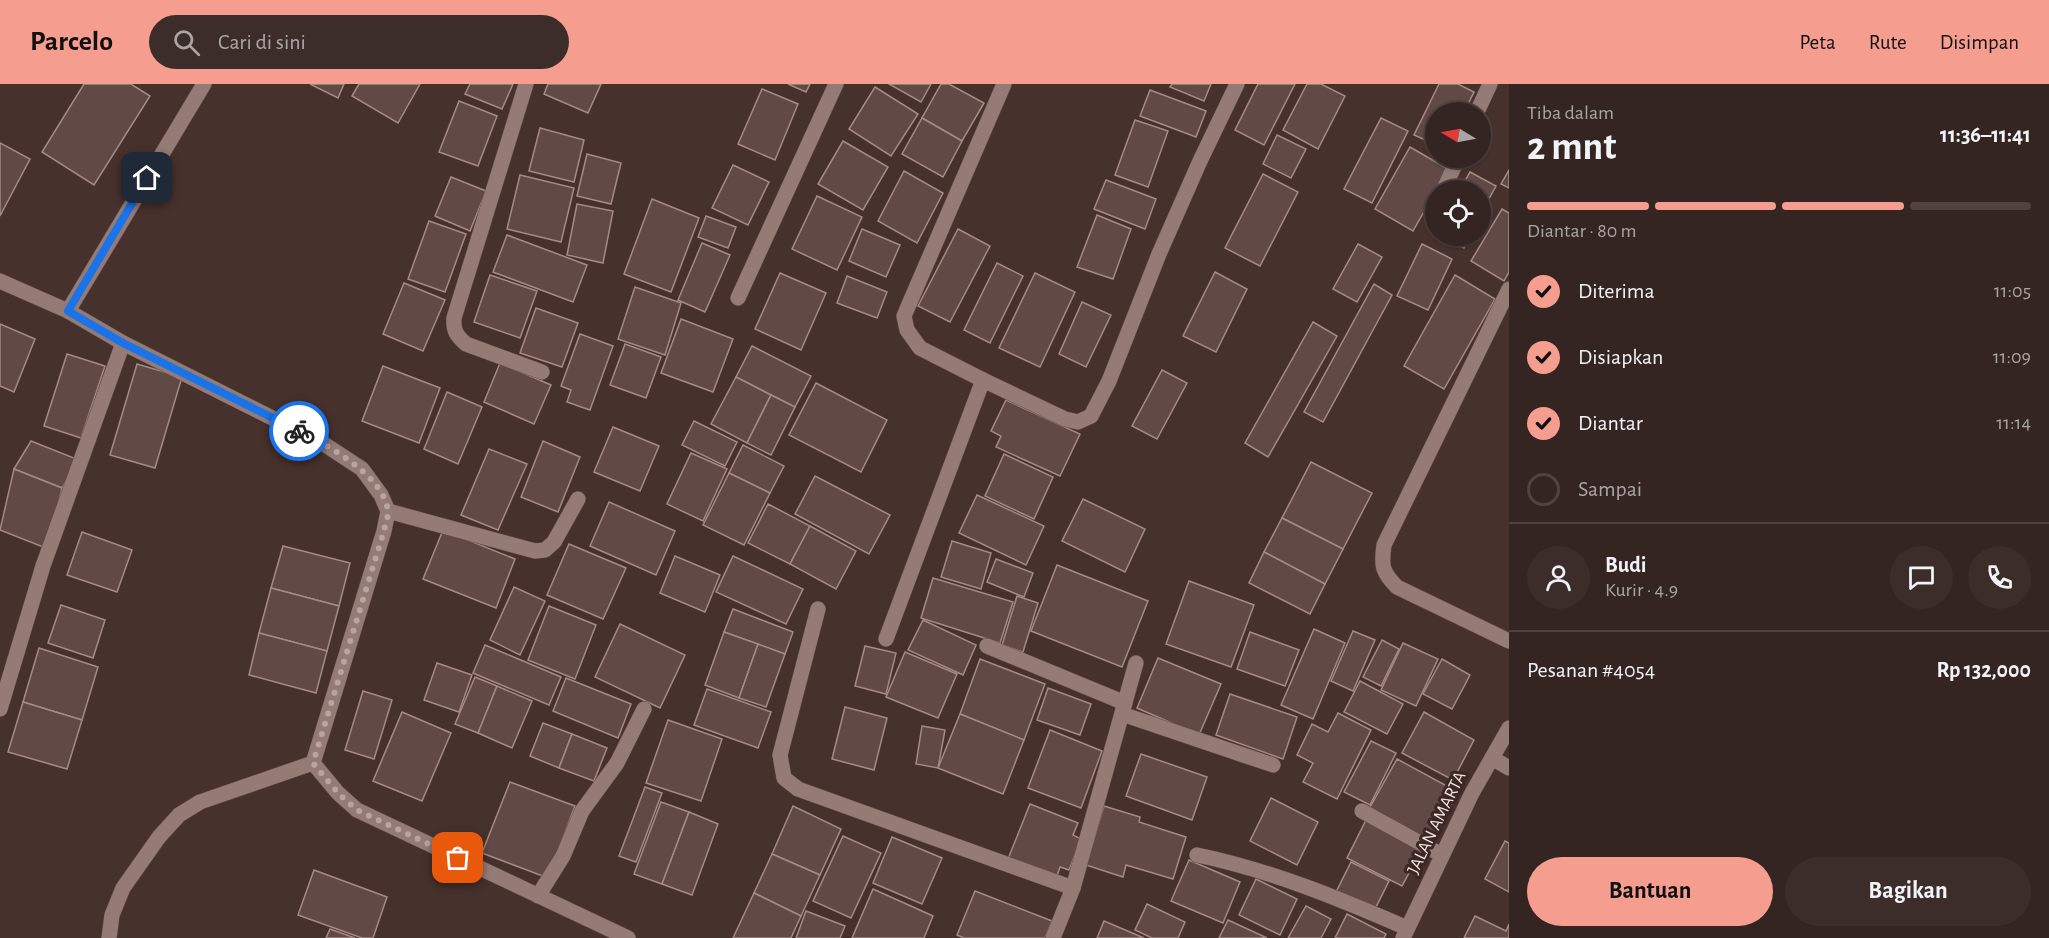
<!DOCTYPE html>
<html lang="id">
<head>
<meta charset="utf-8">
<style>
	body { margin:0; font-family:"Alegreya Sans",sans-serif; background:#3d2d2a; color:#f1f3f6; height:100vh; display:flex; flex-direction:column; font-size:22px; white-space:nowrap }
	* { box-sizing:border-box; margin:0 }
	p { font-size:20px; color:#aaa5a5 }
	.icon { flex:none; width:33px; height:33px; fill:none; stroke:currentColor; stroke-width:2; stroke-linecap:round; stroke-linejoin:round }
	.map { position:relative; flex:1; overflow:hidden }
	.sheet { display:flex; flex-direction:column; background:#352522; width:540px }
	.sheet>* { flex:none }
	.needle { width:39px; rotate:280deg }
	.fabs { position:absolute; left:1425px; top:18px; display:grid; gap:12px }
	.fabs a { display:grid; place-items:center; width:66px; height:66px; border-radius:50%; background:#352522; box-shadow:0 2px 4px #0004,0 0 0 2px #4f4240; font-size:30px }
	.pin { position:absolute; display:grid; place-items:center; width:51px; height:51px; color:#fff; margin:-26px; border-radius:12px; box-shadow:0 3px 9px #0006 }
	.courier { position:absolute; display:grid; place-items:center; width:60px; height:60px; margin:-30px; border:4px solid #1a73e8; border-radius:50%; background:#fff; color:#222; box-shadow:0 2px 8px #0007 }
	.summary em { font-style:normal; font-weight:600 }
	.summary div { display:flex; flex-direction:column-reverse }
	.summary { display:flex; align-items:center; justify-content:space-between; height:102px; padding:0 18px }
	h1 { font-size:39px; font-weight:600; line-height:45px }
	.bar { display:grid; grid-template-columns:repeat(4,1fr); gap:9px 6px; align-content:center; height:72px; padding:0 18px }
	.bar i { height:8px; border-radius:4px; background:#4f4240 }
	.bar .on { background:#f59d8f }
	.bar p { grid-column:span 4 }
	.line { display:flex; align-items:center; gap:15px; padding:0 18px; border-top:2px solid #4f4240 }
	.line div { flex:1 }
	.round { display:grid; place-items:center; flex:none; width:63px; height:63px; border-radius:32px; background:#3d2d2a }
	ol { padding:0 18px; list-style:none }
	li { display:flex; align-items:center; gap:18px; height:66px }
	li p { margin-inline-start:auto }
	li .icon { padding:6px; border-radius:50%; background:#f59d8f; color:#111; stroke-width:4 }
	li:last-child { color:#aaa5a5 }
	li i { width:33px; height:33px; border:3px solid #4f4240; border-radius:50% }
	.button { display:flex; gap:12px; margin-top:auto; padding:12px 18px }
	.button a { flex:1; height:69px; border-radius:36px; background:#f59d8f; color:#111; font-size:24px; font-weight:600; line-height:69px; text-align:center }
	.button a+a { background:#3d2d2a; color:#f1f3f6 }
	header { display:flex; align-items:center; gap:36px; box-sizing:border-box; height:84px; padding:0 30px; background:#f59d8f; color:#111 }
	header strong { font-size:28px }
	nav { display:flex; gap:33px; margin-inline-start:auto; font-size:21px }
	.search { width:420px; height:54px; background:#3d2d2a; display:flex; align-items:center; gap:15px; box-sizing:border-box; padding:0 21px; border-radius:33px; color:#aaa5a5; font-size:22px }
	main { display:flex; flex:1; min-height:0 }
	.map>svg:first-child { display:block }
	.building { fill:#614945; stroke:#a58a86; stroke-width:1.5 }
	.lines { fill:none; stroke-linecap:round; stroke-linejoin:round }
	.service-casing { stroke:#604d4a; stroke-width:16 }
	.minor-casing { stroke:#604d4a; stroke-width:16 }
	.service { stroke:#957b76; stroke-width:15 }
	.minor { stroke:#957b76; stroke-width:15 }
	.done { stroke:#b7a5a3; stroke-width:6; stroke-dasharray:0 10.8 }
	.route { stroke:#1a73e8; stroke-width:8 }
	.labels { text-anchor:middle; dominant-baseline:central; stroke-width:6; stroke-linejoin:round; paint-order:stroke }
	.street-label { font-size:18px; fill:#f3e4e2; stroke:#3c2723 }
</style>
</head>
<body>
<header>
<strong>Parcelo</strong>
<div class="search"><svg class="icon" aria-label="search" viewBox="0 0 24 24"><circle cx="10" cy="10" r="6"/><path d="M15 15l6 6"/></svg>Cari di sini</div>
<nav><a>Peta</a><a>Rute</a><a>Disimpan</a></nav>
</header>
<main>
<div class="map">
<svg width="1509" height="854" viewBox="0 0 1509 854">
	<rect width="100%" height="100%" fill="#47312d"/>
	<g class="building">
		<path d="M84 0H131L150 12 94 101 42 68Z"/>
		<path d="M310 0H344L338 14Z"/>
		<path d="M359 0H420L398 39 352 12Z"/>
		<path d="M470 0H513L502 25 465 10Z"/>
		<path d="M548 0H601L588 29 544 10Z"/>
		<path d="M788 0H810L806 8Z"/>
		<path d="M889 0H931L921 18Z"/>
		<path d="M941 0H949L984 19 962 57 922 34Z"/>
		<path d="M1172 0H1211L1204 17 1170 3Z"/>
		<path d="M1258 0H1295L1264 61 1235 46Z"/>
		<path d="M1307 0H1321L1345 12 1318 65 1283 46Z"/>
		<path d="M1439 0H1458L1474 8 1464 28H1436V61L1414 51Z"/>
		<path d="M875 3 918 30 891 72 849 45Z"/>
		<path d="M762 5 798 20 775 76 738 60Z"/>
		<path d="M1150 6 1206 27 1196 53 1140 32Z"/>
		<path d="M459 17 497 32 478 82 439 68Z"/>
		<path d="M922 34 962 57 943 93 902 70Z"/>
		<path d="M1381 34 1408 47 1372 119 1344 105Z"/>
		<path d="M1135 36 1168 47 1148 103 1115 91Z"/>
		<path d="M540 44 584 56 574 98 529 87Z"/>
		<path d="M1277 51 1306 65 1291 94 1263 80Z"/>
		<path d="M843 57 888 83 863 126 818 100Z"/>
		<path d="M0 59 30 75 0 132Z"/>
		<path d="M1410 63 1448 85 1413 147 1375 125Z"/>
		<path d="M587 70 621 79 611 120 577 112Z"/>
		<path d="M733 81 769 98 748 141 712 124Z"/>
		<path d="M1509 86V104L1501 100Z"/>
		<path d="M904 87 943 109 917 159 878 137Z"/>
		<path d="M1470 88 1496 102 1480 131V106H1460Z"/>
		<path d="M1263 90 1298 108 1260 182 1225 164Z"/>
		<path d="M520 91 574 104 561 158 507 145Z"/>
		<path d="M451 93 486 107 470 147 435 132Z"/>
		<path d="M1106 96 1156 115 1145 145 1094 125Z"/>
		<path d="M817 112 862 133 837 186 792 165Z"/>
		<path d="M652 115 699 134 671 208 624 190Z"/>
		<path d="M577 120 613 127 603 179 567 171Z"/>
		<path d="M1502 125 1509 129V188L1504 197 1471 177Z"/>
		<path d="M1097 131 1131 145 1113 195 1077 183Z"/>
		<path d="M706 132 736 143 728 164 698 153Z"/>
		<path d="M429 137 466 150 445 208 408 195Z"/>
		<path d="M862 145 900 161 886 193 849 177Z"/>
		<path d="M958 145 990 162 950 238 918 222Z"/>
		<path d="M507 151 587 181 573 218 493 188Z"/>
		<path d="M1440 152H1470L1464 164Z"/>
		<path d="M702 159 730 171 705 228 678 216Z"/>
		<path d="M1358 160 1382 173 1357 218 1333 205Z"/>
		<path d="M1422 160 1452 175 1428 226 1397 212Z"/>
		<path d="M997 179 1023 192 990 259 964 246Z"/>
		<path d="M1215 188 1247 205 1216 268 1183 252Z"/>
		<path d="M780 189 826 209 801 266 755 245Z"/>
		<path d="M1035 189 1075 208 1040 283 999 264Z"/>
		<path d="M490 191 537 207 520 254 474 238Z"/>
		<path d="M1455 191 1495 215 1444 305 1404 282Z"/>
		<path d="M847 192 887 208 877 234 837 219Z"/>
		<path d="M404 199 445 216 423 267 383 250Z"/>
		<path d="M1374 200 1392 211 1323 338 1304 328Z"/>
		<path d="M635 203 681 219 665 271 618 255Z"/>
		<path d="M1082 218 1111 231 1086 283 1059 270Z"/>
		<path d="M536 224 578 239 562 283 520 269Z"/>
		<path d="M681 235 733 255 713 308 661 289Z"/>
		<path d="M1313 238 1337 252 1268 373 1245 359Z"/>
		<path d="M0 240 35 255 14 308 0 302Z"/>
		<path d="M580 250 613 262 590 326 567 318 571 306 561 302Z"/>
		<path d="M625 260 661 273 646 314 610 301Z"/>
		<path d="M752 262 811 292 795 323 736 293Z"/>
		<path d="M67 270 105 282 81 354 44 342Z"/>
		<path d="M500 279 551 301 534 340 484 318Z"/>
		<path d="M137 280 182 293 155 384 110 371Z"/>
		<path d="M383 282 440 304 419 359 362 337Z"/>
		<path d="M1162 286 1187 299 1157 355 1132 342Z"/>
		<path d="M736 293 771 311 747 359 711 340Z"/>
		<path d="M816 299 887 336 861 388 789 351Z"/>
		<path d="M447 308 482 323 458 380 424 365Z"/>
		<path d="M771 311 795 323 771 371 747 359Z"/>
		<path d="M1006 316 1080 350 1060 392 996 363 1001 352 991 347Z"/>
		<path d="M694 337 737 358 725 382 682 361Z"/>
		<path d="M613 343 659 362 640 407 594 388Z"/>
		<path d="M31 357 79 376 62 404 14 385Z"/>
		<path d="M543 357 580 373 558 428 521 413Z"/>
		<path d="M743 361 784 382 770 409 729 389Z"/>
		<path d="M489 365 527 380 498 446 461 431Z"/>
		<path d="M691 369 727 385 703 437 667 420Z"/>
		<path d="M1004 370 1053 393 1034 435 985 412Z"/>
		<path d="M1311 378 1372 409 1343 465 1282 434Z"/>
		<path d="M14 385 62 404 48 465 0 446Z"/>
		<path d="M729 389 770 409 744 461 703 441Z"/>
		<path d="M815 392 890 431 869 470 795 430Z"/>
		<path d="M977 411 1044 442 1026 481 959 449Z"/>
		<path d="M1083 415 1145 445 1125 488 1062 457Z"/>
		<path d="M609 418 675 447 656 491 590 462Z"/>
		<path d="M768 420 810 442 790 480 748 459Z"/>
		<path d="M1282 434 1343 465 1325 500 1264 468Z"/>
		<path d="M810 442 856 467 836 505 790 480Z"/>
		<path d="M443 446 515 475 496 524 423 495Z"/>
		<path d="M82 448 132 466 117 508 67 491Z"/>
		<path d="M952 457 991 469 981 505 941 493Z"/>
		<path d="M569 460 626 484 603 535 547 511Z"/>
		<path d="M283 462 350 479 339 522 271 504Z"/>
		<path d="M1264 468 1325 500 1310 530 1249 499Z"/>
		<path d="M675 472 720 491 705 528 660 509Z"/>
		<path d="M733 472 803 505 786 540 716 508Z"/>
		<path d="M996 475 1033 489 1024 513 987 498Z"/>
		<path d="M1057 481 1148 517 1122 583 1031 547Z"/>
		<path d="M933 494 1013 518 1000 559 921 534Z"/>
		<path d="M1189 497 1254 521 1231 583 1166 560Z"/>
		<path d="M514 503 545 517 520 571 490 556Z"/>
		<path d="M271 504 339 522 327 567 259 549Z"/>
		<path d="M1017 512 1038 519 1023 568 1002 561Z"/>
		<path d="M61 521 105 536 93 574 48 559Z"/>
		<path d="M549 522 596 541 575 595 528 576Z"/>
		<path d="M733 525 793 548 785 570 724 548Z"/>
		<path d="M923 536 976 561 963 591 908 566Z"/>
		<path d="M620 540 685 571 660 624 595 593Z"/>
		<path d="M1314 545 1345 559 1313 635 1281 621Z"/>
		<path d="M1353 547 1375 556 1353 607 1331 597Z"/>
		<path d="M724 548 758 560 739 614 705 601Z"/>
		<path d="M1250 548 1299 566 1285 602 1237 585Z"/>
		<path d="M259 549 327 567 316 609 249 591Z"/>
		<path d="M1382 556 1399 565 1381 602 1363 593Z"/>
		<path d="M1403 559 1438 575 1416 622 1381 606Z"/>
		<path d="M758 560 785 570 766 623 739 614Z"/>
		<path d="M485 561 561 593 549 621 473 589Z"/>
		<path d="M865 562 896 569 886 610 855 602Z"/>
		<path d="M39 564 98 583 82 636 23 618Z"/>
		<path d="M905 568 957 590 938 634 886 613Z"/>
		<path d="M1158 574 1221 600 1199 651 1137 624Z"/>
		<path d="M980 575 1045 600 1024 656 960 630Z"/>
		<path d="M1442 575 1470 591 1452 625 1423 610Z"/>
		<path d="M437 579 472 591 459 628 424 616Z"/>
		<path d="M475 593 497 602 478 649 455 640Z"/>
		<path d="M566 594 631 620 618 654 553 627Z"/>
		<path d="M1360 597 1403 620 1387 650 1344 628Z"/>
		<path d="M497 602 532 617 512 664 478 649Z"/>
		<path d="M1048 604 1091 620 1080 651 1037 636Z"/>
		<path d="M707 605 771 628 758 664 694 641Z"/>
		<path d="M363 607 392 616 374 675 345 666Z"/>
		<path d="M1230 610 1297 633 1283 675 1216 651Z"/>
		<path d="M23 618 82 636 67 685 8 668Z"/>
		<path d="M845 623 887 634 874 686 832 675Z"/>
		<path d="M402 628 451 649 422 717 373 697Z"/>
		<path d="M1424 628 1474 656 1453 696 1402 669Z"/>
		<path d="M1338 629 1371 646 1337 715 1303 698 1313 679 1297 671 1312 640 1328 648Z"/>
		<path d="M960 630 1024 656 1003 710 938 684Z"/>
		<path d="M668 636 722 655 701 717 646 699Z"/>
		<path d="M543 639 572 650 559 684 530 672Z"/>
		<path d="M922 642 945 646 938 684 916 680Z"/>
		<path d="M1050 646 1102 667 1081 724 1028 704Z"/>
		<path d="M572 650 607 664 594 697 559 684Z"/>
		<path d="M1371 657 1396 669 1370 721 1344 708Z"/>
		<path d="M1141 670 1207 693 1192 736 1126 712Z"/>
		<path d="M1397 675 1458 708 1431 759 1369 725Z"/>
		<path d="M510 698 575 722 548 794 482 769Z"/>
		<path d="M645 703 662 709 636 778 619 772Z"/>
		<path d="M1271 714 1318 738 1297 781 1250 757Z"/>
		<path d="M661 718 689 728 662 800 634 790Z"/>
		<path d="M1030 720 1078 739 1073 751 1081 755 1069 786 1060 783 1056 795 1008 775Z"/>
		<path d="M793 722 841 745 820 791 772 770Z"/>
		<path d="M1104 722 1140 733 1139 738 1186 753 1173 795 1126 781 1123 793 1086 781Z"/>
		<path d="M689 728 718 740 692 811 662 800Z"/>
		<path d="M1366 736 1422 765 1402 802 1347 774Z"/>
		<path d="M843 752 881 769 851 834 813 817Z"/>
		<path d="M892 753 942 774 922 820 873 799Z"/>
		<path d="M1505 757 1509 759V808L1485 795Z"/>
		<path d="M772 770 820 791 801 832 754 809Z"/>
		<path d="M1189 776 1240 798 1223 839 1171 817Z"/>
		<path d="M1351 778 1389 797 1374 827 1336 808Z"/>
		<path d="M314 786 387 813 373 854H362L298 831Z"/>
		<path d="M1256 795 1297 815 1280 851 1239 831Z"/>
		<path d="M873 805 933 832 924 854H852Z"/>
		<path d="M975 807 1052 837 1045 854H964L957 851Z"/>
		<path d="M754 809 801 832 791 854H733Z"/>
		<path d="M1147 820 1185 838 1178 854H1152L1135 846Z"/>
		<path d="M1306 822 1331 835 1321 854H1288Z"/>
		<path d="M806 827 845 842 840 854H796Z"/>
		<path d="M1347 830 1386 850 1384 854H1335Z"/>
		<path d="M1475 832 1506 847 1509 840V854H1464Z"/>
		<path d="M1228 836 1267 854H1219Z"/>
		<path d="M1104 837 1144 854H1097Z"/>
		<path d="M330 845 355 854H326Z"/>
	</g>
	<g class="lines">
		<defs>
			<g id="service">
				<path d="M1477 28 1490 0"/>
				<path d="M1444 105 1458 74"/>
				<path d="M1362 727 1442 771"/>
			</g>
			<g id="minor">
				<path d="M526 0 454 234C453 247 457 252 466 260L542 288"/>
				<path d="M0 197 68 227 123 259 324 360 362 385 381 411 388 427 384 447 313 679 338 709 357 726 628 854"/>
				<path d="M1509 205 1384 461C1381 482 1382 488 1397 503L1509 557"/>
				<path d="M738 214 836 0"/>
				<path d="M68 227 204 0"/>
				<path d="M983 296 920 264 907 246 904 232 1004 0"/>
				<path d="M388 427 535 467 545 466 554 458 578 415"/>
				<path d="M818 525 780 671 784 694 798 705 1073 804"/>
				<path d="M886 555 983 296 1065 335 1078 338 1091 332 1109 297 1159 170 1200 77 1237 0"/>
				<path d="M987 562 1125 619"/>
				<path d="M0 625 43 482 123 259"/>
				<path d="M1122 630 1273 681"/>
				<path d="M1492 674 1509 684"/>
				<path d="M1197 771C1270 786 1338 814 1407 844"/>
				<path d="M538 812 563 772 582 727 617 679 644 625"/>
				<path d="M109 854 112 831 123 804 159 753 179 731 200 718 313 679"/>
				<path d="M1053 854 1073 804 1136 579"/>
				<path d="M1403 854 1472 709 1509 644"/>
			</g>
		</defs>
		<use href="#service" class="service-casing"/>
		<use href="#minor" class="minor-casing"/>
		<use href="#service" class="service"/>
		<use href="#minor" class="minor"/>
	</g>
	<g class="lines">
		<path class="done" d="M299 347C327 361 385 392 388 428 388 434 385 441 384 447L313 679 338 709 357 726 458 774"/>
		<path class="route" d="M147 94 68 227 123 259 299 347"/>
	</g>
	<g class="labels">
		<g class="street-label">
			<text transform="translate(1437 739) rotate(-64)">JALAN AMARTA</text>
		</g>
	</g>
</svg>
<div class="fabs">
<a><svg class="needle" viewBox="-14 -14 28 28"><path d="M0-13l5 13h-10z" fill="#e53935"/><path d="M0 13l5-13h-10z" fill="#aaa5a5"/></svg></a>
<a><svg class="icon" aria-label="locate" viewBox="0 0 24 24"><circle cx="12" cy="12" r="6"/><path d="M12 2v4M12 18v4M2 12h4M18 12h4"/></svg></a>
</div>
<div class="pin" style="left:458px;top:774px;background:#ea580c"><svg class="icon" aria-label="bag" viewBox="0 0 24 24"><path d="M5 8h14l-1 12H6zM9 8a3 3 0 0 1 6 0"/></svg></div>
<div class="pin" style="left:147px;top:94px;background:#1f2937"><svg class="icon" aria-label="home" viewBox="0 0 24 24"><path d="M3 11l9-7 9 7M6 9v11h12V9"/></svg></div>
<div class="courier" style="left:299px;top:347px"><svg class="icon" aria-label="bike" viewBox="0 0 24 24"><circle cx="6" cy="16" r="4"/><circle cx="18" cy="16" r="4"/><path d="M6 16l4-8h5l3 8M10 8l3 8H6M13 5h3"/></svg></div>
</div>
<section class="sheet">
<div class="summary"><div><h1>2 mnt</h1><p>Tiba dalam</p></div><em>11:36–11:41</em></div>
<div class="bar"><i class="on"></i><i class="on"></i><i class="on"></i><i></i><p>Diantar · 80 m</p></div>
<ol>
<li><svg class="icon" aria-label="check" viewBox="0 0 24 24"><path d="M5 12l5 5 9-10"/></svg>Diterima<p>11:05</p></li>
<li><svg class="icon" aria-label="check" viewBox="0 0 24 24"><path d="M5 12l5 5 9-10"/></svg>Disiapkan<p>11:09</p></li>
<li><svg class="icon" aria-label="check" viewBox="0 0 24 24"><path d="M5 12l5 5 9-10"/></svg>Diantar<p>11:14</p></li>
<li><i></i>Sampai</li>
</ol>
<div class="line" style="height:108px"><a class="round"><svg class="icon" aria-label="person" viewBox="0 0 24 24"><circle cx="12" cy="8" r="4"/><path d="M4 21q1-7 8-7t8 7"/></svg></a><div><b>Budi</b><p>Kurir · 4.9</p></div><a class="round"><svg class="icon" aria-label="chat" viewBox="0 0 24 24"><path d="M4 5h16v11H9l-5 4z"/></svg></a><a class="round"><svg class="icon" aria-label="phone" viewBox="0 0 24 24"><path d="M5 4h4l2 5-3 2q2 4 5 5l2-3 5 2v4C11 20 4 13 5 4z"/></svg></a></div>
<div class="line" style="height:78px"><div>Pesanan #4054</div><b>Rp 132,000</b></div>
<div class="button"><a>Bantuan</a><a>Bagikan</a></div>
</section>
</main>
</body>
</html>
